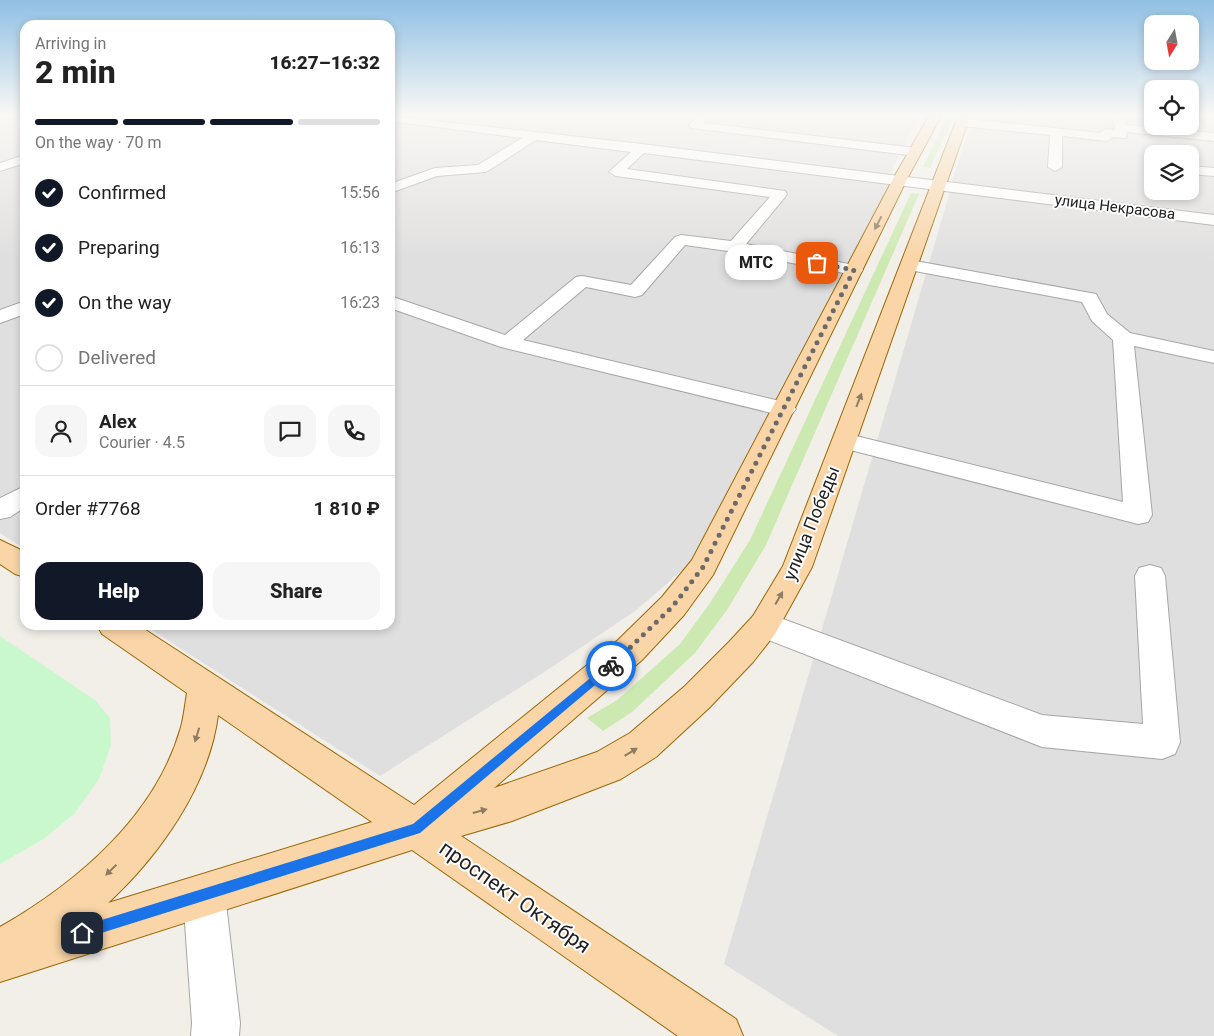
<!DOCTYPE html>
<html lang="en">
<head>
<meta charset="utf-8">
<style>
	body { margin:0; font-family:Roboto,sans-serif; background:#f6f6f6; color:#222; height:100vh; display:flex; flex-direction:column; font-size:19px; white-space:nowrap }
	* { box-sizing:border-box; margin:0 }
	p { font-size:16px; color:#767676 }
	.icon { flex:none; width:28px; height:28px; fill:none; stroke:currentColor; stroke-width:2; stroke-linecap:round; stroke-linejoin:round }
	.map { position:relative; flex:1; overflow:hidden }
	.sheet { position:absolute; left:20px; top:20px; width:375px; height:610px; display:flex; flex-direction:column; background:#fff; border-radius:15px; box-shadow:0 2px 8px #0003 }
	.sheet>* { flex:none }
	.needle { width:32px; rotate:191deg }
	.fabs { position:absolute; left:1144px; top:15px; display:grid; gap:10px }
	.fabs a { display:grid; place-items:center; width:55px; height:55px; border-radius:10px; background:#fff; box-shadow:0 2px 8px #0003; font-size:25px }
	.pin { position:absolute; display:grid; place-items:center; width:42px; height:42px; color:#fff; margin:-21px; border-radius:10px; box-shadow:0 2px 8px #0006 }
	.courier { position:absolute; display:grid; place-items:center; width:50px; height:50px; margin:-25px; border:4px solid #1a73e8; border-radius:50%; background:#fff; color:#222; box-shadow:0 1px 6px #0007 }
	.bubble { position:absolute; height:35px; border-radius:15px; background:#fff; box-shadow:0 2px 8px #0003; font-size:16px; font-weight:800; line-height:35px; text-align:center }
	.overview em { font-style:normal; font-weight:800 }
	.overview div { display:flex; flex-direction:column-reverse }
	.overview { display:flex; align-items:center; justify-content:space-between; height:85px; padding:0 15px }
	h1 { font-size:32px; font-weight:800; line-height:38px }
	.bar { display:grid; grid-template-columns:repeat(4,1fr); gap:8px 5px; align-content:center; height:60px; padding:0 15px }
	.bar i { height:6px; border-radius:4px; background:#e0e0e0 }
	.bar .selected { background:#111827 }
	.bar p { grid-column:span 4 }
	.line { display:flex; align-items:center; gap:12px; padding:0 15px; border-top:1px solid #e0e0e0 }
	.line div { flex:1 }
	.round { display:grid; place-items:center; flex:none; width:52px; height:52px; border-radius:15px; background:#f6f6f6 }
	ol { padding:0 15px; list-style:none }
	li { display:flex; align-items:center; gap:15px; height:55px }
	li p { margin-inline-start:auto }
	li .icon { padding:5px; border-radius:50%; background:#111827; color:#fff; stroke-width:4 }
	li:last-child { color:#767676 }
	li i { width:28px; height:28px; border:2px solid #e0e0e0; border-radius:50% }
	.primary-button { display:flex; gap:10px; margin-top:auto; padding:10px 15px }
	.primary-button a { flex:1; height:58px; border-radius:15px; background:#111827; color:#fff; font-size:20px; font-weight:800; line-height:58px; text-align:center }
	.primary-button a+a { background:#f6f6f6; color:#222 }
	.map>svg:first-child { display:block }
	.residential { fill:#e0dfdf; fill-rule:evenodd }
	.grass { fill:#cde9b2 }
	.park { fill:#c9f8cd }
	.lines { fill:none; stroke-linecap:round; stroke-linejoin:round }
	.minor-casing { stroke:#a6a6a6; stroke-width:2 }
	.major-casing { stroke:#9a6805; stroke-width:2 }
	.minor { fill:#fff; fill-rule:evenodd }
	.major { fill:#f9d5a7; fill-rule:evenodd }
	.oneway { fill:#8e7c64 }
	.route { fill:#1a73e8 }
	.done { stroke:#6b6a68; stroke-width:5; stroke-dasharray:0 9 }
	.labels { text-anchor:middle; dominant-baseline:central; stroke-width:4; stroke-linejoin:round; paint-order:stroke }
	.far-street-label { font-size:15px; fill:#222; stroke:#fff }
	.street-label { font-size:18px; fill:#222; stroke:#fff }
	.near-street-label { font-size:21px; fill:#222; stroke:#fff }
</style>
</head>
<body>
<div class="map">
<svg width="1214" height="1036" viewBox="0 0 1214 1036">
	<rect width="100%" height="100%" fill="#f2efe9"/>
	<g class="residential">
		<path d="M0 116H25V157L0 165Z"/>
		<path d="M394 116H918L889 176Z"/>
		<path d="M974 116H1152V126H1190V116L1214 117V217L951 183ZM1152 154H1190V191H1152Z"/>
		<path d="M390 119 891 180 691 563 635 611 552 667 380 776 144 625H390Z"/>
		<path d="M25 161V549L0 533V169Z"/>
		<path d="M951 188 1214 222V1036H838L724 964Z"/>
	</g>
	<g class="grass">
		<path d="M947 116H954L930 168 923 167Z"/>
		<path d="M911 193 919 194 766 545 727 610 695 653 632 712 603 731 587 718 617 700 680 644 710 603 750 540Z"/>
	</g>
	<path class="park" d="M0 636 95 700 110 718 111 745 99 779 74 814 45 838 0 864Z"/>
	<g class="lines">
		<defs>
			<g id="minor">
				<path d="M390 116 642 144 1214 215V225L644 153 627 169 785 191 787 194 785 197 746 244 854 265 860 266 863 270 860 274 854 275 735 252 685 245 642 295 635 297 586 287 523 340 792 404 796 409 792 414 784 416 501 347 390 308V296L505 335 576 277 582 276 631 285 675 237 681 235 731 241 770 197 616 176 609 172 631 152 536 140 486 172 437 176 390 193V184L435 168 478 165 522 138 390 121Z"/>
				<path d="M698 116H711L704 123 916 148 922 152 916 156 691 128 689 125Z"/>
				<path d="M1112 116H1124L1126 125 1214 133V141L1127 132 1126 138 1113 137 1107 141 1062 136V167L1055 171 1048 167 1050 135 962 126 956 122 962 118 1100 133 1106 129 1115 130Z"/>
				<path d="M25 155V163L0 171V163Z"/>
				<path d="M1190 166 1214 168V176L1190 174Z"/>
				<path d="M910 260 1096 294 1107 314 1130 333 1214 351V363L1134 346 1152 515 1148 522 1138 524 835 446 832 441 835 436 844 433 1123 502 1113 340 1092 321 1082 302 904 269 901 265 904 261Z"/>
				<path d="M25 301V314L0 323V310Z"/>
				<path d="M25 486V507L10 517 0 519V498Z"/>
				<path d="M1150 565 1161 568 1165 576 1180 742 1175 754 1162 759 1042 747 753 634 748 625 753 616 764 612 1042 715 1143 724 1135 576 1139 568Z"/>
				<path d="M204 874 219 880 225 895 240 1023 239 1036H191L192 1023 183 895 189 880Z"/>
			</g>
			<g id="major">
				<path d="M929 116H941L907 179 713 575 684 615 642 660 494 788 597 752 630 733 685 686 729 642 753 616 783 566 958 116H970L812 567 775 634 753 662 709 708 656 757 621 779 512 821 461 836 736 1019 743 1036H678L412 850 0 982V927C77 883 156 816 181 727 184 716 185 704 187 693L102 634 97 625H138L414 805 618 640 662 597 692 560 893 179ZM218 715 372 822 108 903C159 856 209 786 218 715Z"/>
				<path d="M0 540 25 552V577L15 574 0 564Z"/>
			</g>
		</defs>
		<use href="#minor" class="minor-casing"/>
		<use href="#major" class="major-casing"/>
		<use href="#minor" class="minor"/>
		<use href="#major" class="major"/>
	</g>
	<defs><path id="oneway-solid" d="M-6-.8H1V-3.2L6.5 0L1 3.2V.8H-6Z" transform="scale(1.25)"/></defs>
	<g class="oneway">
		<use href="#oneway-solid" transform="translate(878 223) rotate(117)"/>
		<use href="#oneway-solid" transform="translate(859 400) rotate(-69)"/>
		<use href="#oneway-solid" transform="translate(779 598) rotate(-60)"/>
		<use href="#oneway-solid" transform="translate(197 735) rotate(107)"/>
		<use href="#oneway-solid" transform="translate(631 752) rotate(-31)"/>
		<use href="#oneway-solid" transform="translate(480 811) rotate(-15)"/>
		<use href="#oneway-solid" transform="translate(111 870) rotate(136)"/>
	</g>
	<linearGradient id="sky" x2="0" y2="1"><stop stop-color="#90c0e4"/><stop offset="0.44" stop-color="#f9f8f5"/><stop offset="1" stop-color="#f9f8f5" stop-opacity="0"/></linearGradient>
	<rect width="1214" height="261" fill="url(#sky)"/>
	<path class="route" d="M611 661 616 666 614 669 420 833 82 939 78 937 76 933 78 928 82 926 413 824Z"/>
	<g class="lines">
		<path class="done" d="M611 666 673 606 703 567 854 270 817 263"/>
	</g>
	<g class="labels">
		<g class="far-street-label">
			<text transform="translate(1115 207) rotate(7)">улица Некрасова</text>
		</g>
		<g class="street-label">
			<text transform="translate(811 523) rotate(-68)">улица Победы</text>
		</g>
		<g class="near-street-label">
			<text transform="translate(515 897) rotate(35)">проспект Октября</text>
		</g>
	</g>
</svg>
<div class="fabs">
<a><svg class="needle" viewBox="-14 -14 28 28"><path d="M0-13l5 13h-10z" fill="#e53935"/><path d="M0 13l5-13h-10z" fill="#767676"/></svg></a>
<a><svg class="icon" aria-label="locate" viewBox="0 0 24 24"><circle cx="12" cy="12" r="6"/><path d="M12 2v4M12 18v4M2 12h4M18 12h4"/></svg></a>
<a><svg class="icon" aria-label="layers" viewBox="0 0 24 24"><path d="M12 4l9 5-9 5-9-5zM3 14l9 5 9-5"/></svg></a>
</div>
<div class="pin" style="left:817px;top:263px;background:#ea580c"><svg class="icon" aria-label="bag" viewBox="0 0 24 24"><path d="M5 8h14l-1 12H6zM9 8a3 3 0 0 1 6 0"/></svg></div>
<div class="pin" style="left:82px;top:933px;background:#1f2937"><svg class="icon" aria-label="home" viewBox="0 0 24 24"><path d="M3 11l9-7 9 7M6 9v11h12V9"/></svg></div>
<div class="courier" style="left:611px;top:666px"><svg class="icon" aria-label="bike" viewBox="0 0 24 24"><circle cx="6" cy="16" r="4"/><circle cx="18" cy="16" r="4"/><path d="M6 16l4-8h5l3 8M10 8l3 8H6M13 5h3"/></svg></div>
<div class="bubble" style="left:725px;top:245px;width:62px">МТС</div>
<section class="sheet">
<div class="overview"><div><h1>2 min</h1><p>Arriving in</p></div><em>16:27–16:32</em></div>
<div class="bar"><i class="selected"></i><i class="selected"></i><i class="selected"></i><i></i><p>On the way · 70 m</p></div>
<ol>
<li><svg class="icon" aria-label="check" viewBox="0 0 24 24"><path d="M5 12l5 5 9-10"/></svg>Confirmed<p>15:56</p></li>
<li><svg class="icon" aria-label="check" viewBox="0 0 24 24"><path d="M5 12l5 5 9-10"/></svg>Preparing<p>16:13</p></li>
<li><svg class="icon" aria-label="check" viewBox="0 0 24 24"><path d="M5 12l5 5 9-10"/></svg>On the way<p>16:23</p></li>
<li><i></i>Delivered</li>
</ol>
<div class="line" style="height:90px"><a class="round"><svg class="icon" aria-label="person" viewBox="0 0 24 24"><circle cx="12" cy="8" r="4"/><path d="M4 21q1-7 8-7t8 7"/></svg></a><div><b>Alex</b><p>Courier · 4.5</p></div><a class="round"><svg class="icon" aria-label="chat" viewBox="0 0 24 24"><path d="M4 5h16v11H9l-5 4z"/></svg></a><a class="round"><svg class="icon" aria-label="phone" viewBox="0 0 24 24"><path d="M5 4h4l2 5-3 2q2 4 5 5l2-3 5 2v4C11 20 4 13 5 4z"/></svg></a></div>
<div class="line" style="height:65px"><div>Order #7768</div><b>1 810 ₽</b></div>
<div class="primary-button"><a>Help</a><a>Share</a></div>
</section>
</div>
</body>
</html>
